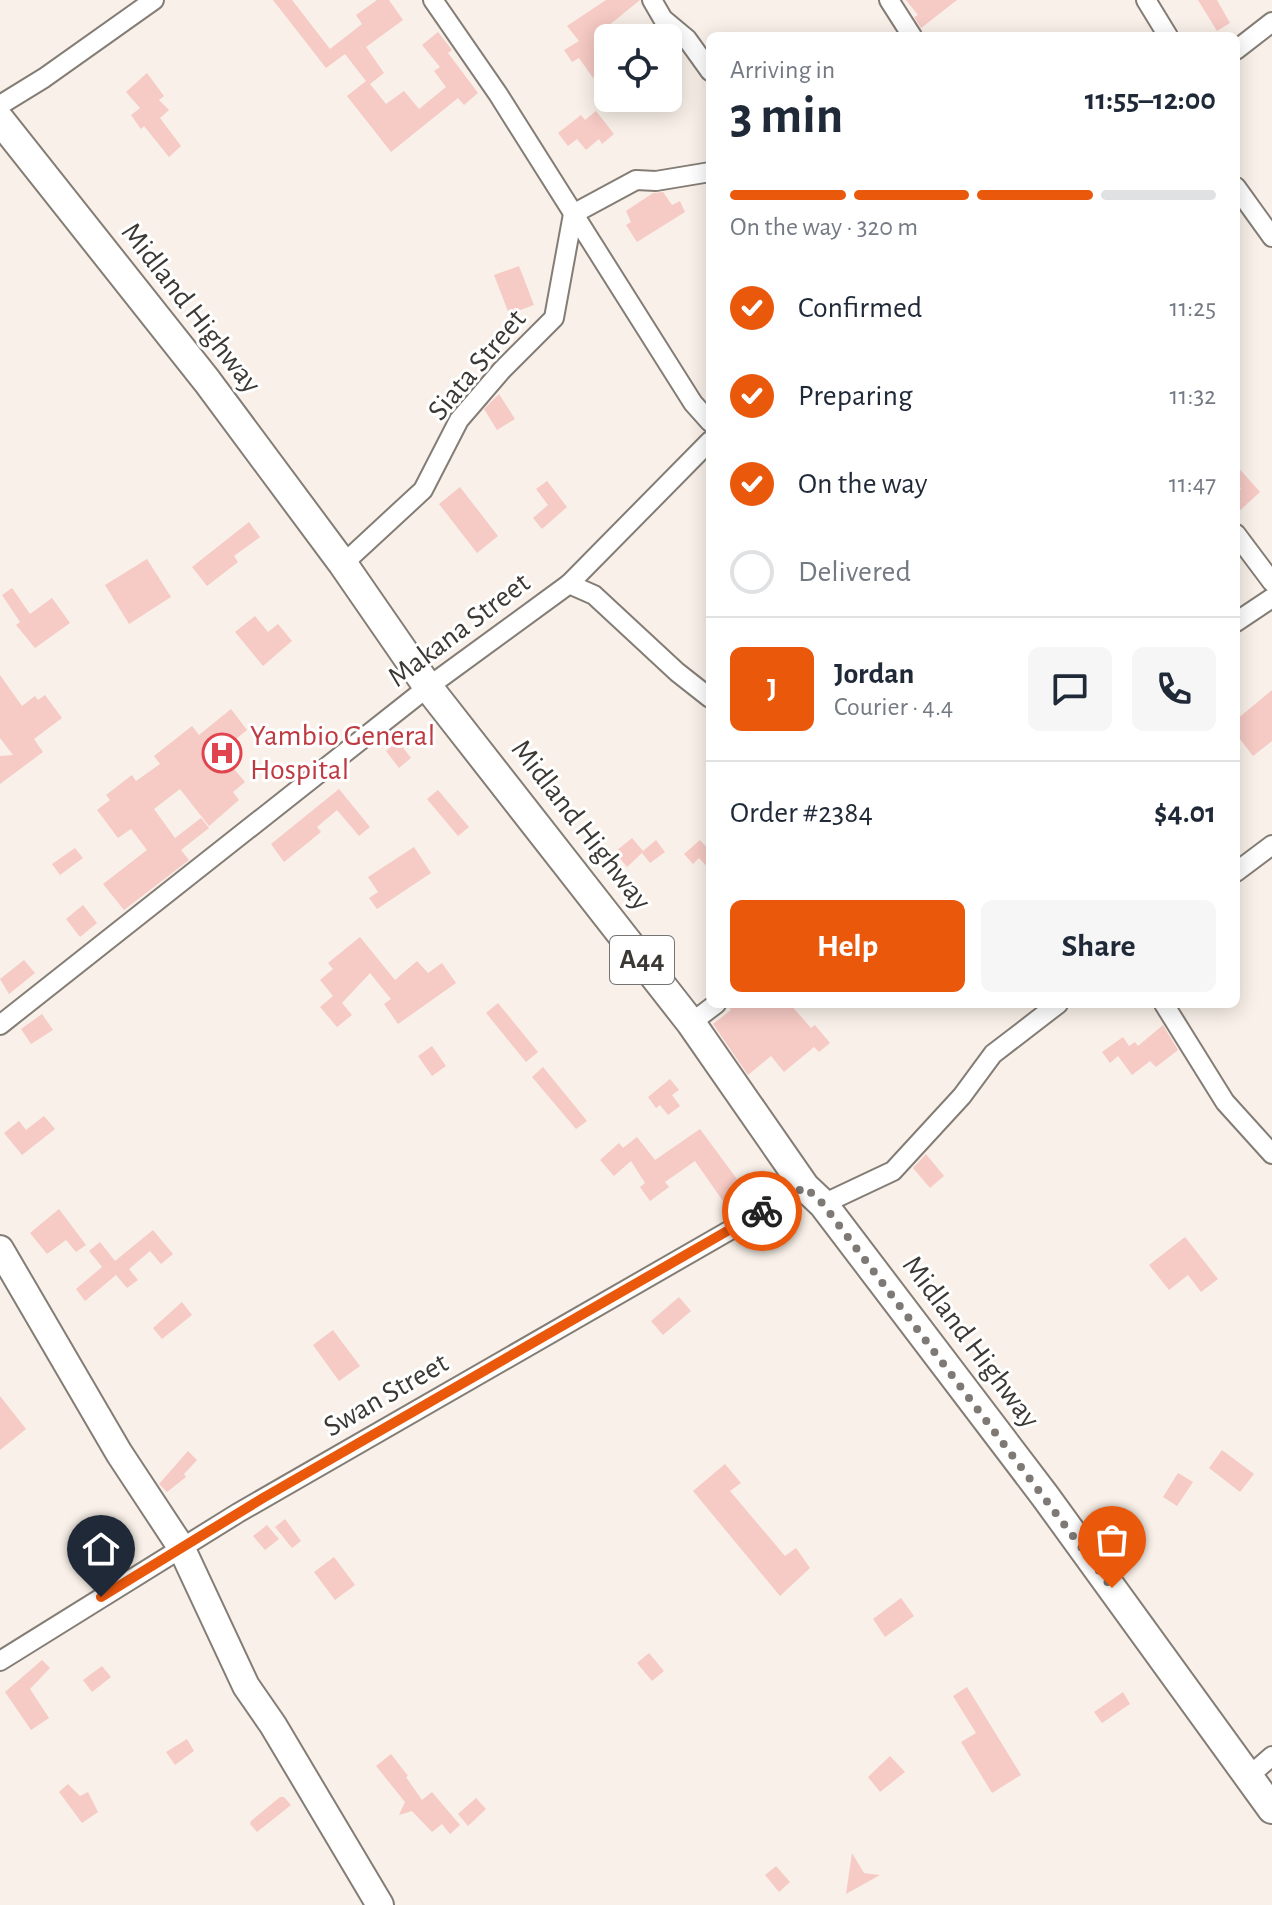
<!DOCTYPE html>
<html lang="en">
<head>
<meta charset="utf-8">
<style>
	body { margin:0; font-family:"Alegreya Sans",sans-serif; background:#f6f6f7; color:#1f2937; height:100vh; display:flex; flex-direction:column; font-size:30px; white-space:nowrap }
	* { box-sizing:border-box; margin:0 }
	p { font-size:26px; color:#747a83 }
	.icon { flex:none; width:44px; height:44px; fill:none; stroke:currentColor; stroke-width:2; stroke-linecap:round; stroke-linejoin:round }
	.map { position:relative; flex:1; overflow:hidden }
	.details { position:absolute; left:706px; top:32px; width:534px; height:976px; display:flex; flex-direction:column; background:#fff; border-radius:12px; box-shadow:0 4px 20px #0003 }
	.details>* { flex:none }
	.controls { position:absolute; left:594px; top:24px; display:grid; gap:16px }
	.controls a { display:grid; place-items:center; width:88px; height:88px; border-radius:12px; background:#fff; box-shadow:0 4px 20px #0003; font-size:40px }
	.pin { position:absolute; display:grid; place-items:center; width:68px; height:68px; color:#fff; margin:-82px -34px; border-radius:50% 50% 50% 0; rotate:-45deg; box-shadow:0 0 8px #0007 }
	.pin .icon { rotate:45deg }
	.courier { position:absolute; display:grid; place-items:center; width:80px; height:80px; margin:-40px; border:6px solid #ea580c; border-radius:50%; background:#fff; color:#222; box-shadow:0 2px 10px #0007 }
	.summary em { font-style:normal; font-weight:700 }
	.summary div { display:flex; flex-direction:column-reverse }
	.summary { display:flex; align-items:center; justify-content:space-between; height:136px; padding:0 24px }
	h1 { font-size:52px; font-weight:700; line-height:60px }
	.bar { display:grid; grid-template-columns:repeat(4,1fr); gap:12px 8px; align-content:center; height:96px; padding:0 24px }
	.bar i { height:10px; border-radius:6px; background:#e0e1e3 }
	.bar .selected { background:#ea580c }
	.bar p { grid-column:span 4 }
	.line { display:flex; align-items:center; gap:20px; padding:0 24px; border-top:2px solid #e0e1e3 }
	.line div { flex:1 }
	.round { display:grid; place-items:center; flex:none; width:84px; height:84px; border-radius:12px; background:#f6f6f7 }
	ol { padding:0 24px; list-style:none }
	li { display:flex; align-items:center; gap:24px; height:88px }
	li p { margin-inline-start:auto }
	li .icon { padding:8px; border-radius:50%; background:#ea580c; color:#fff; stroke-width:4 }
	li:last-child { color:#747a83 }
	li i { width:44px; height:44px; border:4px solid #e0e1e3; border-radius:50% }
	.action { display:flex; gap:16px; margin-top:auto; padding:16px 24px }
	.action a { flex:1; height:92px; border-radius:12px; background:#ea580c; color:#fff; font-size:32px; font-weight:700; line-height:92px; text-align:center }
	.action a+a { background:#f6f6f7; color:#1f2937 }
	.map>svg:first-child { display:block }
	.building { fill:#f6cac5 }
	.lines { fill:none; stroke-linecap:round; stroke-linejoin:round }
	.street-casing { stroke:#847d75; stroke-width:22 }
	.secondary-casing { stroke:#847d75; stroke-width:30 }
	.primary-casing { stroke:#847d75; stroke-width:32 }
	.street { stroke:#fff; stroke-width:18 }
	.secondary { stroke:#fff; stroke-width:26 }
	.primary { stroke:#fff; stroke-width:28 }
	.done { stroke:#7e7974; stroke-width:8; stroke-dasharray:0 14.4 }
	.route { stroke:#ea580c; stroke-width:10 }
	.labels { text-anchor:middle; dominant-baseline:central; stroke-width:6; stroke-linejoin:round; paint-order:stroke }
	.shield { fill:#fff; stroke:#767472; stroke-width:2 }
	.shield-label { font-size:28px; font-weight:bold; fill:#3c3935 }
	.street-label { font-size:30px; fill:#3c3935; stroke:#fff }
	.health-label { font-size:30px; fill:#be3a42; stroke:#fff; text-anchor:start }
</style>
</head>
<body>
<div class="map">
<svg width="1272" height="1905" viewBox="0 0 1272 1905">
	<rect width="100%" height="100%" fill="#f9f1e9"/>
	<g class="building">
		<path d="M273 0H292L330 49 362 24 356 15 377 0H389L403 20 366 47 384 73 370 84 386 104 404 91 419 109 446 87 434 71 440 67 422 45 438 32 452 50 448 53 478 93 464 105 458 98 391 152 347 96 366 81 345 54 326 68Z"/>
		<path d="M606 0H640L603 30 608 37V68L593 78 579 58 572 62 564 50 579 41 567 26Z"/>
		<path d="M906 0H957L921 28 914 17 918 15Z"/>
		<path d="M1198 0H1217L1230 23 1217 31Z"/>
		<path d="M147 73 164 96 159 100 169 110 160 118 181 146 169 157 144 126 141 129 131 115 140 108 126 92Z"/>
		<path d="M596 111 614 134 602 144 599 139 586 150 577 139 568 146 558 133 581 115 585 120Z"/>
		<path d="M663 192 672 205 680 201 685 212 637 242 626 225 631 222 626 211 653 193Z"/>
		<path d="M519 266 534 305 509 314 494 275Z"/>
		<path d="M499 394 515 419 497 430 484 409Z"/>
		<path d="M1236 465 1260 492 1236 514V493L1241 489 1236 481Z"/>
		<path d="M547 481 567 507 542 529 533 518 548 505 536 489Z"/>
		<path d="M460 487 498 536 477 553 439 504Z"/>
		<path d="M249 522 260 537 234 556 238 562 207 586 192 567Z"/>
		<path d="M147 559 171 597 129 624 105 585Z"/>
		<path d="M12 588 30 614 52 598 70 623 35 648 16 625 20 622 2 595Z"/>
		<path d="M255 616 268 632 278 624 292 641 263 666 235 632Z"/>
		<path d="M0 675 22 706 35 696 38 700 45 695 62 718 34 739 43 752 0 784V756L13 755 0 738Z"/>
		<path d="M1272 690V741L1253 756 1236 734V720Z"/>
		<path d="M231 709 247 730 220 752 245 782 233 792 239 800 209 826 180 789 154 809 175 838 201 818 209 828 181 850 189 860 124 910 103 884 147 850 131 829 118 838 97 810 110 800 106 795 132 775 136 781 160 764 154 756 192 726 199 735Z"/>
		<path d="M398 741 411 758 399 768 386 751Z"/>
		<path d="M339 789 370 827 359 836 337 810 317 827 321 832 284 862 271 844Z"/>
		<path d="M438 790 469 827 458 836 427 799Z"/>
		<path d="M632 838 643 851 656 840 665 852 650 863 642 853 627 867 615 852Z"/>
		<path d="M700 840 710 851V870L699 858 693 864 684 854Z"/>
		<path d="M414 847 431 873 377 909 369 898 378 892 368 877Z"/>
		<path d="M75 848 83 858 60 875 52 864Z"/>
		<path d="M83 905 97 923 80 937 66 919Z"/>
		<path d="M360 937 395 980 417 961 428 973 442 963 456 983 398 1024 384 1004 391 999 370 973 342 1003 352 1015 337 1027 320 1007 333 996 320 980 333 969 328 963Z"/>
		<path d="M24 960 35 973 9 994 0 979Z"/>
		<path d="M498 1003 538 1052 526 1062 486 1013Z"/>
		<path d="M728 1004H790L811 1028 815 1025 830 1043 819 1052 814 1047 784 1072 771 1056 748 1075 713 1024 731 1010Z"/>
		<path d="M42 1014 53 1030 31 1044 21 1029Z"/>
		<path d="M1163 1025 1178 1050 1156 1067 1150 1061 1132 1075 1118 1056 1110 1063 1102 1052 1123 1037 1129 1046 1135 1042 1138 1046Z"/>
		<path d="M432 1046 446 1066 432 1076 418 1056Z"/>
		<path d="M543 1067 587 1121 576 1129 532 1077Z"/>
		<path d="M670 1079 679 1090 672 1095 680 1106 668 1115 660 1105 656 1108 648 1097Z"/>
		<path d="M44 1116 55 1129 22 1155 4 1133 19 1121 26 1130Z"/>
		<path d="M700 1129 745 1190 725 1204 695 1161 665 1182 669 1187 650 1201 640 1187 645 1183 631 1161 614 1176 600 1160 619 1143 623 1148 637 1137 655 1160Z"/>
		<path d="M926 1154 944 1176 930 1188 913 1168Z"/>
		<path d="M59 1209 86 1245 76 1252 66 1240 47 1254 30 1233Z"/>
		<path d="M153 1230 173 1254 161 1264 150 1251 129 1269 138 1280 127 1288 116 1275 85 1301 76 1289 102 1267 89 1251 100 1242 115 1261Z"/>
		<path d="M1185 1237 1218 1279 1201 1292 1188 1275 1169 1290 1149 1265Z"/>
		<path d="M679 1297 691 1311 663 1335 651 1321Z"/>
		<path d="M182 1302 192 1315 162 1339 153 1328Z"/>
		<path d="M333 1330 360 1366 339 1381 313 1345Z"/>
		<path d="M0 1396 26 1429 0 1450Z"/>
		<path d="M1222 1450 1254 1474 1240 1492 1209 1468Z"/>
		<path d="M188 1451 197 1460 184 1474 186 1477 167 1492 159 1484Z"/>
		<path d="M725 1464 741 1483 730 1491 785 1556 796 1548 810 1568 780 1596 693 1491Z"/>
		<path d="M1178 1473 1193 1482 1177 1506 1163 1497Z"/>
		<path d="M285 1519 301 1541 292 1548 275 1527Z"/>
		<path d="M267 1525 279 1539 265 1550 253 1536Z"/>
		<path d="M334 1557 355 1585 335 1600 314 1572Z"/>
		<path d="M901 1598 914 1616 885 1637 873 1619Z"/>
		<path d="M649 1653 664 1671 652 1681 637 1663Z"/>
		<path d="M42 1660 50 1668 30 1689 49 1718 31 1730 5 1692Z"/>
		<path d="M102 1666 111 1677 92 1692 83 1680Z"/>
		<path d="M967 1687 1021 1775 992 1793 961 1742 976 1733 953 1696Z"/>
		<path d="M1123 1692 1130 1704 1102 1723 1094 1712Z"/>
		<path d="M187 1739 194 1751 175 1765 166 1752Z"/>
		<path d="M391 1754 408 1776 406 1777 422 1800 432 1792 460 1825 450 1834 442 1824 432 1832 412 1811 399 1815 405 1802 376 1766Z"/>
		<path d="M890 1756 905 1772 880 1792 868 1777Z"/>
		<path d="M68 1784 80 1796 88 1792 98 1812 82 1823 59 1792Z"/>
		<path d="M280 1797H284L291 1805 257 1832 250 1824 251 1821Z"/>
		<path d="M476 1798 486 1809 468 1826 458 1814Z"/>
		<path d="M852 1853 864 1873 880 1875 846 1894Z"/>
		<path d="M776 1866 790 1882 779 1892 765 1875Z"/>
	</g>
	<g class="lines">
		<defs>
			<g id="street">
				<path d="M433 0 498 94 693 403 710 422"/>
				<path d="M652 0 663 19 687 39 710 71"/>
				<path d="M889 0 912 36"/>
				<path d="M1146 0 1168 36"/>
				<path d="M1236 50 1272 22"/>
				<path d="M0 105 44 78 154 0"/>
				<path d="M1236 187 1272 237"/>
				<path d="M1236 534 1272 582"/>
				<path d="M343 564 423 490 459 420 502 370 554 318 573 214 636 180 656 181 710 172"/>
				<path d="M569 584 594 595 677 672 710 698"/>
				<path d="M1236 622 1272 598"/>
				<path d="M1236 872 1272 845"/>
				<path d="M1164 1004 1225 1102 1272 1154"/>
				<path d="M691 1023 716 1004"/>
				<path d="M0 1025 428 687 569 584 710 441"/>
				<path d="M823 1204 893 1171 962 1096 993 1054 1058 1004"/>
				<path d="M0 1661 238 1513 805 1187"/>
				<path d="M1249 1776 1272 1756"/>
			</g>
			<path id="secondary" d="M0 1249 119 1453 181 1547 246 1686 273 1725 380 1905"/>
			<path id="primary" d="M0 120 207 381 343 564 428 687 691 1023 805 1187 823 1204 1045 1496 1272 1809"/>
		</defs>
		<use href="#street" class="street-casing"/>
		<use href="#secondary" class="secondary-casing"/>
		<use href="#primary" class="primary-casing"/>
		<use href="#street" class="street"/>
		<use href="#secondary" class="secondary"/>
		<use href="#primary" class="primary"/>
	</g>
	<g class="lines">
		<path class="done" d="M762 1211 805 1187 823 1204 1112 1588"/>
		<path class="route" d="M101 1597 263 1498 762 1211"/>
	</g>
	<defs>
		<symbol id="hospital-ring" viewBox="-11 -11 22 22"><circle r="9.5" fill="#fff" stroke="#e0444e" stroke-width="1.5"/><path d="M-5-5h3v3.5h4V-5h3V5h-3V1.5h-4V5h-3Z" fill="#e0444e"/></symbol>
	</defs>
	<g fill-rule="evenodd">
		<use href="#hospital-ring" x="200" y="731" width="44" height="44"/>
	</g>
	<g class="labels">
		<rect class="shield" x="610" y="936" width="64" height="48" rx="6"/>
		<g class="shield-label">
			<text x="642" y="960">A44</text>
		</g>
		<g class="street-label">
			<text transform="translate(191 308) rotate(52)">Midland Highway</text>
			<text transform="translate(477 365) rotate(-50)">Siata Street</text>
			<text transform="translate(459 630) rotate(-37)">Makana Street</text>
			<text transform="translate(581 825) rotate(52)">Midland Highway</text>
			<text transform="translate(971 1342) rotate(53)">Midland Highway</text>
			<text transform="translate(386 1395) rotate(-30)">Swan Street</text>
		</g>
		<g class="health-label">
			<text x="250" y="736">Yambio General<tspan x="250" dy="34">Hospital</tspan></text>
		</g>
	</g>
</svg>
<div class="controls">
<a><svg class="icon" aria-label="locate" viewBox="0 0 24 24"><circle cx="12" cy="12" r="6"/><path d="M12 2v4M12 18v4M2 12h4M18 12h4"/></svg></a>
</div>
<div class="pin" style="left:1112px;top:1588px;background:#ea580c"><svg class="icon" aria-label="bag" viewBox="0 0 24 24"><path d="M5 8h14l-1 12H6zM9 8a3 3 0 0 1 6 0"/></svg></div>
<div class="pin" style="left:101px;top:1597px;background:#1f2937"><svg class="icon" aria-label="home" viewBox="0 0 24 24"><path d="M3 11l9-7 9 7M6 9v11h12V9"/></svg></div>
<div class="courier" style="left:762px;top:1211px"><svg class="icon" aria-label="bike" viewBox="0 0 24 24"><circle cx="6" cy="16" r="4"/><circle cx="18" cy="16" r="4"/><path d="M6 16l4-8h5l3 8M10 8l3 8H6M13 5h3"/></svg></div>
<section class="details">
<div class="summary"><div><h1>3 min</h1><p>Arriving in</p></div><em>11:55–12:00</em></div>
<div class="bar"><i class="selected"></i><i class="selected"></i><i class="selected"></i><i></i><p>On the way · 320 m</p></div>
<ol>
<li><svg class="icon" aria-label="check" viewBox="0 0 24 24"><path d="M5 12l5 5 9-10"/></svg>Confirmed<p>11:25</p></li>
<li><svg class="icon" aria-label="check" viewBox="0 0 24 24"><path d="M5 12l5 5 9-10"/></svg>Preparing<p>11:32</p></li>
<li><svg class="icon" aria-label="check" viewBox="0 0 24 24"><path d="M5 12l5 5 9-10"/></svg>On the way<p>11:47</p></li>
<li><i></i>Delivered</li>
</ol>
<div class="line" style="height:144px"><b class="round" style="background:#ea580c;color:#fff">J</b><div><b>Jordan</b><p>Courier · 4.4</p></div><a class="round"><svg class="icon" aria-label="chat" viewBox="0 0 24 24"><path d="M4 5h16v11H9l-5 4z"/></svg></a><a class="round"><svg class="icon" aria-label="phone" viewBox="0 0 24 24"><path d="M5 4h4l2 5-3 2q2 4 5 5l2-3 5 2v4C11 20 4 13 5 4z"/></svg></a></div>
<div class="line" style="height:104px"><div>Order #2384</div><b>$4.01</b></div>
<div class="action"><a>Help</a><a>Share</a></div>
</section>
</div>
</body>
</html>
